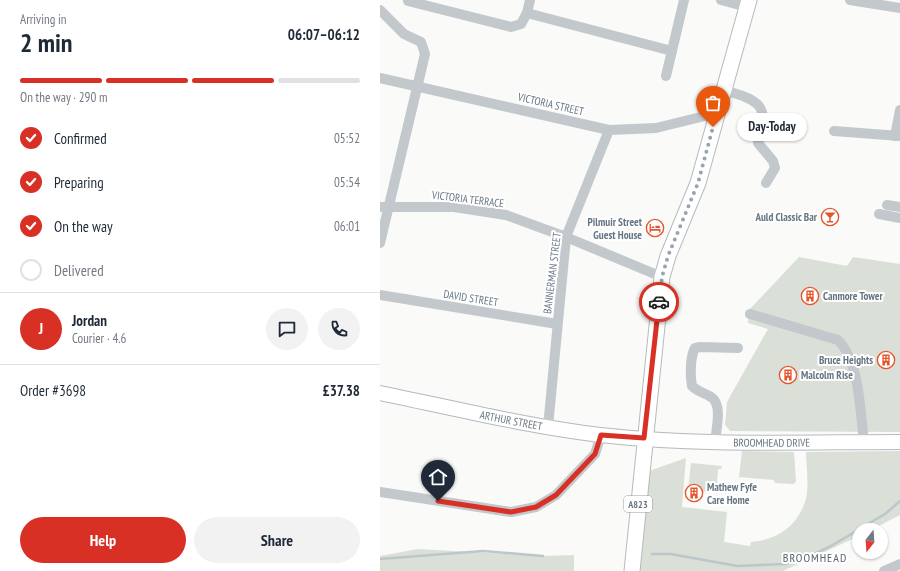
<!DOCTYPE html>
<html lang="en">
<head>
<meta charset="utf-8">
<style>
	body { margin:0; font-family:"PT Sans Narrow",sans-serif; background:#f2f2f3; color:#1f2937; height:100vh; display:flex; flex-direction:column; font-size:15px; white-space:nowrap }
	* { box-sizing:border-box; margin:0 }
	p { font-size:13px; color:#747a83 }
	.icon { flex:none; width:22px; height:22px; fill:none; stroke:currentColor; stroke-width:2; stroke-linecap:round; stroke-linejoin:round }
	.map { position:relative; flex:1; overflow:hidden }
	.sheet { display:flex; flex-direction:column; background:#fff; width:380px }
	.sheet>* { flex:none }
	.needle { width:26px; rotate:197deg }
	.buttons { position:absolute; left:472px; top:523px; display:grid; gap:8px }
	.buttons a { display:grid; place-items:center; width:36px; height:36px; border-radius:50%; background:#fff; box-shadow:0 1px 3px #0004; font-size:20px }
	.pin { position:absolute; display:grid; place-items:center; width:34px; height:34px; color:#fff; margin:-41px -17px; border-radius:50% 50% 50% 0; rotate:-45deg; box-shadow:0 0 4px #0007 }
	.pin .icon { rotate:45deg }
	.courier { position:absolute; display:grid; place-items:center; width:40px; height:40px; margin:-20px; border:3px solid #d93025; border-radius:50%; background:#fff; color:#222; box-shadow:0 1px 5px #0007 }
	.bubble { position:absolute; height:28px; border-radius:14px; background:#fff; box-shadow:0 1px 3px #0004; font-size:13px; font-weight:600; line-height:28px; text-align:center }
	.summary em { font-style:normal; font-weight:600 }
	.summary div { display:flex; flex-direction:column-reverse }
	.summary { display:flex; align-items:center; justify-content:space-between; height:68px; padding:0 20px }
	h1 { font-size:26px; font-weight:600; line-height:30px }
	.bar { display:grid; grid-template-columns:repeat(4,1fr); gap:6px 4px; align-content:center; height:48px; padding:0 20px }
	.bar i { height:5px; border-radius:3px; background:#e0e1e3 }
	.bar .selected { background:#d93025 }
	.bar p { grid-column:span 4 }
	.line { display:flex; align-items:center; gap:10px; padding:0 20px; border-top:1px solid #e0e1e3 }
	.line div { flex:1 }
	.round { display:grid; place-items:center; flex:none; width:42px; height:42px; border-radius:21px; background:#f2f2f3 }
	ol { padding:0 20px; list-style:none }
	li { display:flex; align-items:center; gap:12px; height:44px }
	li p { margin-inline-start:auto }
	li .icon { padding:4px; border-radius:50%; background:#d93025; color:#fff; stroke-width:4 }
	li:last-child { color:#747a83 }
	li i { width:22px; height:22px; border:2px solid #e0e1e3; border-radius:50% }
	.primary-button { display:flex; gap:8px; margin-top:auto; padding:8px 20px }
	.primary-button a { flex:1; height:46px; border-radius:24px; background:#d93025; color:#fff; font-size:16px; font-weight:600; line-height:46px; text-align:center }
	.primary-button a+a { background:#f2f2f3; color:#1f2937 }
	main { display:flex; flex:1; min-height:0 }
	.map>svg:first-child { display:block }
	.green { fill:#dadfd7 }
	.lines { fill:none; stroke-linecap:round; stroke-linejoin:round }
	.stream { stroke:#bbc7cb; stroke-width:2.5 }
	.secondary-casing { stroke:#b3babf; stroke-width:16 }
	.primary-casing { stroke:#b5babe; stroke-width:17 }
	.street { stroke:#c3c8cc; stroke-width:10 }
	.secondary { stroke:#fff; stroke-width:14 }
	.primary { stroke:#fff; stroke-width:15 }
	.done { stroke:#99a4ac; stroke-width:4; stroke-dasharray:0 7.2 }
	.route { stroke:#d93025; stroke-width:5 }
	.labels { text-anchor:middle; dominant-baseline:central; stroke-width:4; stroke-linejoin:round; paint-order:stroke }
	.shield { fill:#fff; stroke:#939fa8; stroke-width:1 }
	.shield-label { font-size:10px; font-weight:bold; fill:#657683 }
	.street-label { font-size:11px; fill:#657683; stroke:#fff }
	.poi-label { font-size:11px; font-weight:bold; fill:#657683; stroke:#fff; text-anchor:end }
	.neighbourhood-label { font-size:12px; letter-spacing:1px; fill:#57646e; stroke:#fff }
</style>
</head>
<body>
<main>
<section class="sheet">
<div class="summary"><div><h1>2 min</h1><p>Arriving in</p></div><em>06:07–06:12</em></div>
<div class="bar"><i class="selected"></i><i class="selected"></i><i class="selected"></i><i></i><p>On the way · 290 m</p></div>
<ol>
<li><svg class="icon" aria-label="check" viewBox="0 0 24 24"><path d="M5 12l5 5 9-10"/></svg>Confirmed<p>05:52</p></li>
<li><svg class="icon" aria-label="check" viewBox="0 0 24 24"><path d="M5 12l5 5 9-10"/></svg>Preparing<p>05:54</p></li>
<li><svg class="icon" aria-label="check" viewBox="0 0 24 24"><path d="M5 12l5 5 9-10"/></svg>On the way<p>06:01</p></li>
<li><i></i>Delivered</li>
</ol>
<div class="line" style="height:72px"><b class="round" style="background:#d93025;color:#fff">J</b><div><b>Jordan</b><p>Courier · 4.6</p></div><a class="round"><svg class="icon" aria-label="chat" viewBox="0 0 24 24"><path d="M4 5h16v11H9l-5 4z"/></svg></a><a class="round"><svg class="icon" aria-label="phone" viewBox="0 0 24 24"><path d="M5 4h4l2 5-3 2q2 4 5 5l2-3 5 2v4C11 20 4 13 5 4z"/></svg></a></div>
<div class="line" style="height:52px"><div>Order #3698</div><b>£37.38</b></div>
<div class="primary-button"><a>Help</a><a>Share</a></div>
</section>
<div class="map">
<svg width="520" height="571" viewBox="0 0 520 571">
	<rect width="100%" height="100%" fill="#fafaf8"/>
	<g class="green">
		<path d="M419 257 467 266 473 257 520 264V432L350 431 345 425 347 402 388 329 368 323 369 310Z"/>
		<path d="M362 451 414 452 416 481 414 484 395 483 394 480 359 477Z"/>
		<path d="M520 451V515L491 530H479V536L403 571H258L269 471 306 458 302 507 347 512 344 542 370 546 371 542C396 540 416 528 425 502 430 488 426 467 426 452Z"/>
		<path d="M311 463 342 466 341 469H338L337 484 340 485 339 493 308 490Z"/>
		<path d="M38 549 163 556 194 555V571H0V556Z"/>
	</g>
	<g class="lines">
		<g class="stream">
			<path d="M272 554H291L357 566 405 564 424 559 451 546 505 514 520 501"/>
			<path d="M0 559 103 551 163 556"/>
		</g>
		<defs>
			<g id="secondary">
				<path id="s1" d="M0 393C73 408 146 426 220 435 320 446 420 442 520 442"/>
			</g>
			<path id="primary" d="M252 571 282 277 288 256 318 183 369 0"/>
		</defs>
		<use href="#secondary" class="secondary-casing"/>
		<use href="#primary" class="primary-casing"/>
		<g class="street">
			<path d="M150 0 147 13 292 51"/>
			<path d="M341 0 367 7"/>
			<path d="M470 0 520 8"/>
			<path d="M28 1 131 27 141 24 147 13"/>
			<path d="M0 10 24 34 41 42 45 54 0 243"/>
			<path d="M286 76 304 0"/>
			<path d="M0 78 229 130 276 128 337 113"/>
			<path d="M344 90C378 100 391 104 378 143L393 161 395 168 386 183"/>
			<path d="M454 131 520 136"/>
			<path d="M515 136 520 110"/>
			<path d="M507 205 520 207"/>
			<path d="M0 207H74L126 215 186 237 282 277"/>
			<path d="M499 214 520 218"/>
			<path d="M0 295 177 324"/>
			<path d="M370 314 458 340C480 362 480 412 484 442"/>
			<path d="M168 427 186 237 229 130"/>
			<path d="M335 442C336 430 343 404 331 397 325 393 318 392 312 386 310 376 310 357 315 348L319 347 358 348"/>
			<path d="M0 492 131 512 156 507 176 495 215 454 221 435"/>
			<path d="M504 571 520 564"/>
		</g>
		<use href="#secondary" class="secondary"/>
		<use href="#primary" class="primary"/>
	</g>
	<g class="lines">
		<path class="done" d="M279 302 282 277 288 256 318 183 333 127"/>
		<path class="route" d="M58 501 131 512 156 507 176 495 215 454 221 435 264 438 279 302"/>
	</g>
	<defs>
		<symbol id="bar-ring" viewBox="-11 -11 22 22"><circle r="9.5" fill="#fff" stroke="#e4572e" stroke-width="1.5"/><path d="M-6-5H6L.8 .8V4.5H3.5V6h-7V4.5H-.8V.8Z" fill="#e4572e"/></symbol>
		<symbol id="hotel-ring" viewBox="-11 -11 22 22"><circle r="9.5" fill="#fff" stroke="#e4572e" stroke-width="1.5"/><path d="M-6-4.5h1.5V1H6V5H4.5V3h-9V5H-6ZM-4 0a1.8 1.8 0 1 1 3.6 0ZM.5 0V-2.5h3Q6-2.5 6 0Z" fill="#e4572e"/></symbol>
		<symbol id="building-ring" viewBox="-11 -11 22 22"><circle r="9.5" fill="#fff" stroke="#e4572e" stroke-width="1.5"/><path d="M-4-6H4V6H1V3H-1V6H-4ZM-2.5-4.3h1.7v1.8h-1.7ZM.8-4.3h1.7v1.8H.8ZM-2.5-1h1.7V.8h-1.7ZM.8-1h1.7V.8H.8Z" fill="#e4572e"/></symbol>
	</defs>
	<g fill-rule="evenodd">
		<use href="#bar-ring" x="440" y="207" width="20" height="20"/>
		<use href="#hotel-ring" x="265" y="218" width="20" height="20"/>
		<use href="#building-ring" x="420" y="286" width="20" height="20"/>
		<use href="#building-ring" x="496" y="350" width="20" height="20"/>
		<use href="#building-ring" x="398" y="365" width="20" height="20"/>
		<use href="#building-ring" x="304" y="483" width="20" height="20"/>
	</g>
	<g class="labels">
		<rect class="shield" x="244" y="496" width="28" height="16" rx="3"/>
		<g class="shield-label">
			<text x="258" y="504">A823</text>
		</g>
		<g class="street-label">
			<text transform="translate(171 104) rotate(13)">VICTORIA STREET</text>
			<text transform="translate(88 199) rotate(7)">VICTORIA TERRACE</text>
			<text transform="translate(172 273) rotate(-83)">BANNERMAN STREET</text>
			<text transform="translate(91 298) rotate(9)">DAVID STREET</text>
			<text stroke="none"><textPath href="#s1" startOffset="134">ARTHUR STREET</textPath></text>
			<text stroke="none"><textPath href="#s1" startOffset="396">BROOMHEAD DRIVE</textPath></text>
		</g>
		<g class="poi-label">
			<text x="437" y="217">Auld Classic Bar</text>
			<text x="262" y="222">Pilmuir Street<tspan x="262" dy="13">Guest House</tspan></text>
			<text x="443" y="296" text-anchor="start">Canmore Tower</text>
			<text x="493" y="360">Bruce Heights</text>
			<text x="421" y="375" text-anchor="start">Malcolm Rise</text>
			<text x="327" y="487" text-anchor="start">Mathew Fyfe<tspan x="327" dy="13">Care Home</tspan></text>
		</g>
		<g class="neighbourhood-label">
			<text x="435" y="557">BROOMHEAD</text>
		</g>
	</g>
</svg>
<div class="buttons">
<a><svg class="needle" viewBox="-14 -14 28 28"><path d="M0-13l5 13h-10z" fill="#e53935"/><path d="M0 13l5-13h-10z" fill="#747a83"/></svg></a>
</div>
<div class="pin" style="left:333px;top:127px;background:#ea580c"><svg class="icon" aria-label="bag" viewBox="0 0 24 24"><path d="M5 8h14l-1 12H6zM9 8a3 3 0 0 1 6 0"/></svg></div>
<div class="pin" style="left:58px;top:501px;background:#1f2937"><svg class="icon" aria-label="home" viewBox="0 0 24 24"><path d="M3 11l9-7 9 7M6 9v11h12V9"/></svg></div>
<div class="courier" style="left:279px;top:302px"><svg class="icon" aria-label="car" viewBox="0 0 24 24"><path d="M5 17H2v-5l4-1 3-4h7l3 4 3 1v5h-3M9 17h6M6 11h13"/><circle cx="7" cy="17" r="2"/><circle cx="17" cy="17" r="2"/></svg></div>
<div class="bubble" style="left:357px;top:113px;width:70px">Day-Today</div>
</div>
</main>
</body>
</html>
